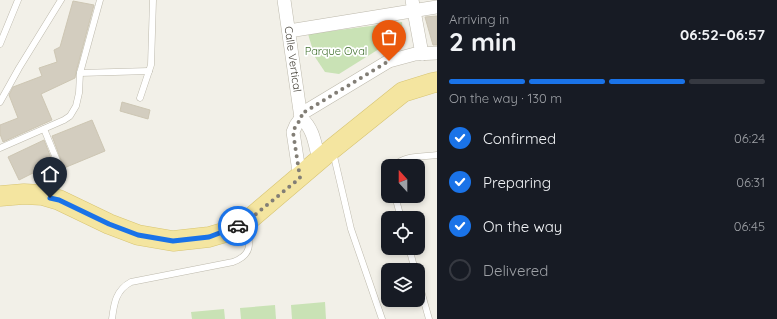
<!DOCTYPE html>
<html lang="en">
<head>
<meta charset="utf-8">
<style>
	body { margin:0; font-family:Quicksand,sans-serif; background:#20242c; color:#f1f3f6; height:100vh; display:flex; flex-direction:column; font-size:15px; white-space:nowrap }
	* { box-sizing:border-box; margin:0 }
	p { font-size:13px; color:#9ea1a6 }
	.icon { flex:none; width:22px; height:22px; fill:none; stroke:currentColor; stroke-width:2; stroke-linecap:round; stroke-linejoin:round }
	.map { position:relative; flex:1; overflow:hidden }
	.side { display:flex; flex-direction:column; background:#171b24; width:340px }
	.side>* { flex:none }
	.needle { width:26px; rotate:339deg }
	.buttons { position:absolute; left:381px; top:159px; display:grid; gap:8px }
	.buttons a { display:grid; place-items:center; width:44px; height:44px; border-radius:8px; background:#171b24; box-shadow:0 2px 6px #0003; font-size:20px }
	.pin { position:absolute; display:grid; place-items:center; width:34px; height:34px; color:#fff; margin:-41px -17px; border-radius:50% 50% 50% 0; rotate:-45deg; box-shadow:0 0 4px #0007 }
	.pin .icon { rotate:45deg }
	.courier { position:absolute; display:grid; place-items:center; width:40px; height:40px; margin:-20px; border:3px solid #1a73e8; border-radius:50%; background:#fff; color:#222; box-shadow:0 1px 5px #0007 }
	.overview em { font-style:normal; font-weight:800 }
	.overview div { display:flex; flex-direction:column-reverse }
	.overview { display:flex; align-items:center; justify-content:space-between; height:68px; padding:0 12px }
	h1 { font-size:26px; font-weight:800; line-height:30px }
	.bar { display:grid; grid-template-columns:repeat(4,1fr); gap:6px 4px; align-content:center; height:48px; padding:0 12px }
	.bar i { height:5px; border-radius:3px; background:#363941 }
	.bar .current { background:#1a73e8 }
	.bar p { grid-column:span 4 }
	ol { padding:0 12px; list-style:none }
	li { display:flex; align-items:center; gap:12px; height:44px }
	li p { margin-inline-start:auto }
	li .icon { padding:4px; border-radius:50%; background:#1a73e8; color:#fff; stroke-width:4 }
	li:last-child { color:#9ea1a6 }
	li i { width:22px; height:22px; border:2px solid #363941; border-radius:50% }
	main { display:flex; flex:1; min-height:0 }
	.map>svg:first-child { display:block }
	.green { fill:#c9e2b5 }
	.building { fill:#d3cdbf; stroke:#cdc6b3 }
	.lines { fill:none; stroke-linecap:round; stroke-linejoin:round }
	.service-casing { stroke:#bdb9ac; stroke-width:7 }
	.minor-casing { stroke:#bdb9ac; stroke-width:14 }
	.primary-casing { stroke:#d7c472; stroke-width:21 }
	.service { stroke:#fff; stroke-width:6 }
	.minor { stroke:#fff; stroke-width:13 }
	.primary { stroke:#f4e5a0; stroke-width:20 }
	.done { stroke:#827e76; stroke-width:4; stroke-dasharray:0 7.2 }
	.route { stroke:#1a73e8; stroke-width:5 }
	.labels { text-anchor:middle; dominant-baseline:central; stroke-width:3.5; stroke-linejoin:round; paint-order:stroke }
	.park-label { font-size:11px; fill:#427131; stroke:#fff }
	.street-label { font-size:11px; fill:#454138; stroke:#fff }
</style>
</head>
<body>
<main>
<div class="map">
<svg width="437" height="319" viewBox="0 0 437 319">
	<rect width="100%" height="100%" fill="#f2f0e8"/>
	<g class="green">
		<path d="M402 22 403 34 339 74 325 72 315 57 308 34Z"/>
		<path d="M325 302 326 319H292L291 305Z"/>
		<path d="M275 305 276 319H241L240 308Z"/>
		<path d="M224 309 225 319H192L191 312Z"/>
	</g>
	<g class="building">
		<path d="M73 1 94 5 76 72 75 78 41 94 52 120 3 142 0 134V125L18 118 9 95 13 87 42 76 39 68 57 62 54 50 60 47Z"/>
		<path d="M437 16V45H433L425 17Z"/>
		<path d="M122 102 150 110 148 119 120 111Z"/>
		<path d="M92 120 105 151 64 168 52 136Z"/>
		<path d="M44 140 53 163 19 180 8 157Z"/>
	</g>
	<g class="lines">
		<defs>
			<g id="service">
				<path d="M0 44 18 0"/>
				<path d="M80 73 149 71"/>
				<path d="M140 98 151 65 153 0"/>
				<path d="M0 102 19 68 61 0"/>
				<path d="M44 129 58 163"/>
				<path d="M0 148 64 120 70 116 76 106 79 93 80 73 100 0"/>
				<path d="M333 152 351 229 382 319"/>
				<path d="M394 166C404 155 423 157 437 155"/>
				<path d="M395 196 401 218"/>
				<path d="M409 248 415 270"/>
				<path d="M418 280 429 319"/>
				<path d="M112 319C114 303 116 290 131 282L233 262C252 255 251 244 246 226"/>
			</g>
			<g id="minor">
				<path d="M284 0 301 118"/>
				<path d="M412 0 422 54"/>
				<path d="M289 31 437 7"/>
				<path d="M301 114 389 61 415 54 437 53"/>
				<path d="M301 118C314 129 315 145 319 160"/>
				<path d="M300 178 293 132 296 125 301 118"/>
			</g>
			<path id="primary" d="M0 196 24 194 42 195 59 200 109 224 138 235 173 241 209 237 226 232 245 223 332 149 403 92 432 83 437 82"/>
		</defs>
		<use href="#service" class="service-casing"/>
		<use href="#minor" class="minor-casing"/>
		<use href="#primary" class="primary-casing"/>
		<use href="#service" class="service"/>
		<use href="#minor" class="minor"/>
		<use href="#primary" class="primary"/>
	</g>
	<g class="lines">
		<path class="done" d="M238 226 245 223 300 178 293 132 296 125 302 118 301 114 389 61"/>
		<path class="route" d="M50 198 59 200 109 224 138 235 173 241 209 237 238 226"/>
	</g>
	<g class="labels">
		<g class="park-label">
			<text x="336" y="51">Parque Oval</text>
		</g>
		<g class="street-label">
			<text transform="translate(293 59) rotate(82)">Calle Vertical</text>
		</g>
	</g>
</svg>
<div class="buttons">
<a><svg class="needle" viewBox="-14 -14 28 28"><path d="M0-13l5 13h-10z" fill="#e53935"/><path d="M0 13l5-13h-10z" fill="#9ea1a6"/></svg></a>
<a><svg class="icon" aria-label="locate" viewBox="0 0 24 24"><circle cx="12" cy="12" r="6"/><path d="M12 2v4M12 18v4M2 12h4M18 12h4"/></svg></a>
<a><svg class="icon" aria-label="layers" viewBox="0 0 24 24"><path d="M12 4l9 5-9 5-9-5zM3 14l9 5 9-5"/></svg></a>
</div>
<div class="pin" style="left:389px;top:61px;background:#ea580c"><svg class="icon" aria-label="bag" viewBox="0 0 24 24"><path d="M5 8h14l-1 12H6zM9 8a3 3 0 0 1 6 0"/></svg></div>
<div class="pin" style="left:50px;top:198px;background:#1f2937"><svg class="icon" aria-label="home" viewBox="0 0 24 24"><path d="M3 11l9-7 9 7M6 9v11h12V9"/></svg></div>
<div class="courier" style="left:238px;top:226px"><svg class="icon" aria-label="car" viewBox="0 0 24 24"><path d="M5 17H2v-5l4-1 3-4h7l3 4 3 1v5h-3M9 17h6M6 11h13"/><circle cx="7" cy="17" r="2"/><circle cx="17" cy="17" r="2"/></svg></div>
</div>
<section class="side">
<div class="overview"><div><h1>2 min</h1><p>Arriving in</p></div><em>06:52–06:57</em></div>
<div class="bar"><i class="current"></i><i class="current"></i><i class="current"></i><i></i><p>On the way · 130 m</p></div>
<ol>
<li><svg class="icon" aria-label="check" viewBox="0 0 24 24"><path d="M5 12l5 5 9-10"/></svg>Confirmed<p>06:24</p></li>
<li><svg class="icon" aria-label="check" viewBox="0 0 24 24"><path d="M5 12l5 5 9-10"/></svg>Preparing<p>06:31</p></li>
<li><svg class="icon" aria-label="check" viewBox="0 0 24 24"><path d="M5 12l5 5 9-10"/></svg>On the way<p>06:45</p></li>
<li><i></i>Delivered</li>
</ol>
</section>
</main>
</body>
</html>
